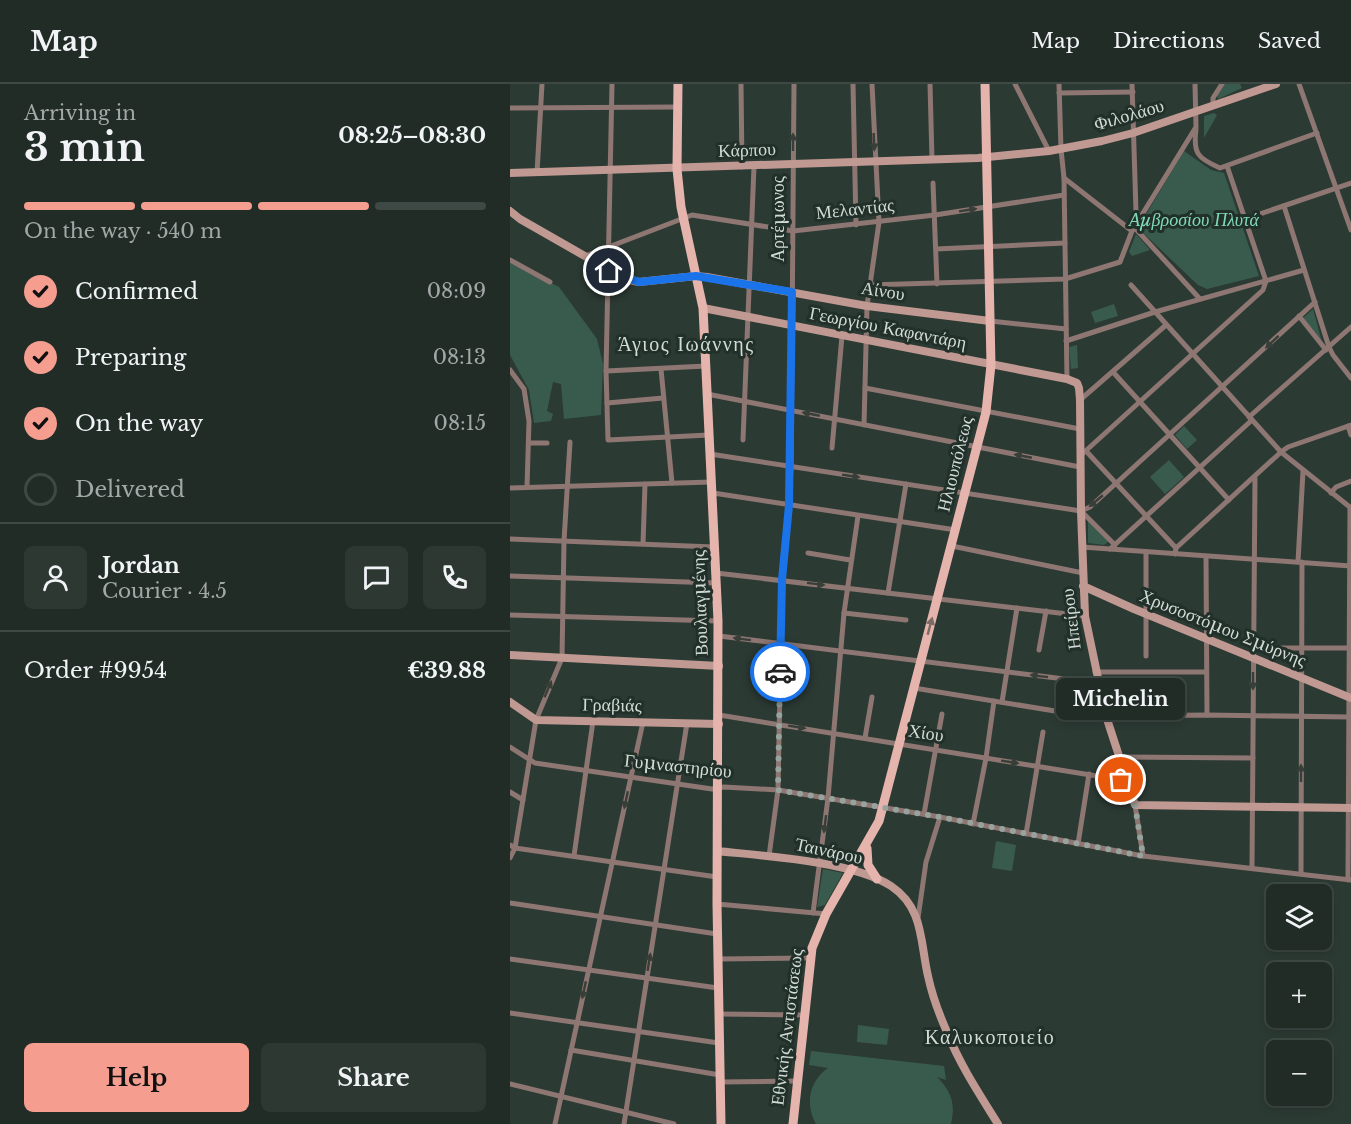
<!DOCTYPE html>
<html lang="en">
<head>
<meta charset="utf-8">
<style>
	body { margin:0; font-family:"Libre Baskerville",serif; background:#2d3833; color:#f1f3f6; height:100vh; display:flex; flex-direction:column; font-size:22px; white-space:nowrap }
	* { box-sizing:border-box; margin:0 }
	p { font-size:20px; color:#a2a7a7 }
	.icon { flex:none; width:33px; height:33px; fill:none; stroke:currentColor; stroke-width:2; stroke-linecap:round; stroke-linejoin:round }
	.map { position:relative; flex:1; overflow:hidden }
	.details { display:flex; flex-direction:column; background:#212c27; width:510px }
	.details>* { flex:none }
	.buttons { position:absolute; left:756px; top:800px; display:grid; gap:12px }
	.buttons a { display:grid; place-items:center; width:66px; height:66px; border-radius:9px; background:#212c27; box-shadow:0 3px 9px #0003,0 0 0 2px #3e4844; font-size:30px }
	.pin { position:absolute; display:grid; place-items:center; width:51px; height:51px; color:#fff; margin:-26px; border:3px solid #fff; border-radius:50%; box-shadow:0 2px 6px #0007 }
	.courier { position:absolute; display:grid; place-items:center; width:60px; height:60px; margin:-30px; border:4px solid #1a73e8; border-radius:50%; background:#fff; color:#222; box-shadow:0 2px 8px #0007 }
	.bubble { position:absolute; height:42px; border-radius:9px; background:#212c27; box-shadow:0 3px 9px #0003,0 0 0 2px #3e4844; font-size:20px; font-weight:800; line-height:42px; text-align:center }
	.head em { font-style:normal; font-weight:800 }
	.head div { display:flex; flex-direction:column-reverse }
	.head { display:flex; align-items:center; justify-content:space-between; height:102px; padding:0 24px }
	h1 { font-size:39px; font-weight:800; line-height:45px }
	.bar { display:grid; grid-template-columns:repeat(4,1fr); gap:9px 6px; align-content:center; height:72px; padding:0 24px }
	.bar i { height:8px; border-radius:4px; background:#3e4844 }
	.bar .current { background:#f59d8f }
	.bar p { grid-column:span 4 }
	.line { display:flex; align-items:center; gap:15px; padding:0 24px; border-top:2px solid #3e4844 }
	.line div { flex:1 }
	.round { display:grid; place-items:center; flex:none; width:63px; height:63px; border-radius:9px; background:#2d3833 }
	ol { padding:0 24px; list-style:none }
	li { display:flex; align-items:center; gap:18px; height:66px }
	li p { margin-inline-start:auto }
	li .icon { padding:6px; border-radius:50%; background:#f59d8f; color:#111; stroke-width:4 }
	li:last-child { color:#a2a7a7 }
	li i { width:33px; height:33px; border:3px solid #3e4844; border-radius:50% }
	.primary-button { display:flex; gap:12px; margin-top:auto; padding:12px 24px }
	.primary-button a { flex:1; height:69px; border-radius:9px; background:#f59d8f; color:#111; font-size:24px; font-weight:800; line-height:69px; text-align:center }
	.primary-button a+a { background:#2d3833; color:#f1f3f6 }
	header { display:flex; align-items:center; gap:36px; box-sizing:border-box; height:84px; padding:0 30px; background:#212c27; border-bottom:2px solid #3e4844 }
	header strong { font-size:28px }
	nav { display:flex; gap:33px; margin-inline-start:auto; font-size:21px }
	main { display:flex; flex:1; min-height:0 }
	.map>svg:first-child { display:block }
	.green { fill:#395b4e }
	.lines { fill:none; stroke-linecap:round; stroke-linejoin:round }
	.street { stroke:#8e7672; stroke-width:5 }
	.secondary { stroke:#c09992; stroke-width:8 }
	.primary { stroke:#e5b4ac; stroke-width:9 }
	.oneway { fill:#383e38 }
	.oneway2 { fill:#7a6b64 }
	.done { stroke:#98a39e; stroke-width:6; stroke-dasharray:0 10.8 }
	.route { stroke:#1a73e8; stroke-width:8 }
	.labels { text-anchor:middle; dominant-baseline:central; stroke-width:6; stroke-linejoin:round; paint-order:stroke }
	.street-label { font-size:18px; fill:#d2dbd7; stroke:#22302a }
	.park-label { font-size:18px; font-style:italic; fill:#7fdab9; stroke:#22302a }
	.neighbourhood-label { font-size:20px; letter-spacing:1.5px; fill:#d2dbd7; stroke:#22302a }
</style>
</head>
<body>
<header>
<strong>Map</strong>
<nav><a>Map</a><a>Directions</a><a>Saved</a></nav>
</header>
<main>
<section class="details">
<div class="head"><div><h1>3 min</h1><p>Arriving in</p></div><em>08:25–08:30</em></div>
<div class="bar"><i class="current"></i><i class="current"></i><i class="current"></i><i></i><p>On the way · 540 m</p></div>
<ol>
<li><svg class="icon" aria-label="check" viewBox="0 0 24 24"><path d="M5 12l5 5 9-10"/></svg>Confirmed<p>08:09</p></li>
<li><svg class="icon" aria-label="check" viewBox="0 0 24 24"><path d="M5 12l5 5 9-10"/></svg>Preparing<p>08:13</p></li>
<li><svg class="icon" aria-label="check" viewBox="0 0 24 24"><path d="M5 12l5 5 9-10"/></svg>On the way<p>08:15</p></li>
<li><i></i>Delivered</li>
</ol>
<div class="line" style="height:108px"><a class="round"><svg class="icon" aria-label="person" viewBox="0 0 24 24"><circle cx="12" cy="8" r="4"/><path d="M4 21q1-7 8-7t8 7"/></svg></a><div><b>Jordan</b><p>Courier · 4.5</p></div><a class="round"><svg class="icon" aria-label="chat" viewBox="0 0 24 24"><path d="M4 5h16v11H9l-5 4z"/></svg></a><a class="round"><svg class="icon" aria-label="phone" viewBox="0 0 24 24"><path d="M5 4h4l2 5-3 2q2 4 5 5l2-3 5 2v4C11 20 4 13 5 4z"/></svg></a></div>
<div class="line" style="height:78px"><div>Order #9954</div><b>€39.88</b></div>
<div class="primary-button"><a>Help</a><a>Share</a></div>
</section>
<div class="map">
<svg width="841" height="1040" viewBox="0 0 841 1040">
	<rect width="100%" height="100%" fill="#2c3a34"/>
	<g class="green">
		<path d="M714 0H730L732 4 708 15 707 11Z"/>
		<path d="M704 29 707 31 694 54V32Z"/>
		<path d="M674 67 701 86 714 89 749 192 697 205 688 201 628 144Z"/>
		<path d="M626 150 640 166 622 172 619 168Z"/>
		<path d="M0 178 49 203 87 255 93 280 91 331 54 335 51 300 43 298 37 327 43 330 41 337 24 339 19 306 0 271Z"/>
		<path d="M604 220 608 232 585 239 581 228Z"/>
		<path d="M803 225 812 258 793 234Z"/>
		<path d="M567 261 568 284 561 285 559 263Z"/>
		<path d="M674 342 687 356 677 365 665 351Z"/>
		<path d="M659 376 674 393 655 410 640 393Z"/>
		<path d="M578 437 599 457 594 461 578 459Z"/>
		<path d="M486 757 506 761 502 787 482 784Z"/>
		<path d="M313 785 333 789 315 821 307 823Z"/>
		<path d="M348 941 379 945 377 961 347 958Z"/>
		<path d="M301 967 434 982 436 996 427 993C441 1007 446 1020 441 1040H306C295 1020 299 997 318 984L299 981Z"/>
	</g>
	<g class="lines">
		<g class="street">
			<path d="M102 0 96 287 98 356 199 351"/>
			<path d="M231 0 232 83"/>
			<path d="M343 0 346 141"/>
			<path d="M420 0 422 75"/>
			<path d="M505 0 539 67"/>
			<path d="M549 0 551 65 554 94 557 295"/>
			<path d="M622 0 626 128 631 133"/>
			<path d="M789 0 841 146"/>
			<path d="M549 9 623 8"/>
			<path d="M703 21V14L712 0"/>
			<path d="M0 24 168 23"/>
			<path d="M686 45C683 69 687 74 710 84L807 49"/>
			<path d="M717 82 756 197"/>
			<path d="M27 89 32 0"/>
			<path d="M554 94 622 147"/>
			<path d="M423 99 427 200"/>
			<path d="M774 122 819 263 823 271 841 294"/>
			<path d="M735 135 841 99"/>
			<path d="M624 143 690 215"/>
			<path d="M426 165 555 159"/>
			<path d="M75 172 182 131 283 147 425 131 554 111"/>
			<path d="M0 176 40 198"/>
			<path d="M359 201 555 195 610 178 622 147 686 43 685 0"/>
			<path d="M621 201 771 368 841 424"/>
			<path d="M789 232 816 266"/>
			<path d="M480 237 556 245"/>
			<path d="M556 257 645 228 794 186"/>
			<path d="M151 285 162 399"/>
			<path d="M0 286 14 305 19 337 17 403"/>
			<path d="M96 287 196 282"/>
			<path d="M603 288 719 416"/>
			<path d="M355 304 570 345"/>
			<path d="M197 310 570 383"/>
			<path d="M570 316 656 241"/>
			<path d="M97 319 153 314"/>
			<path d="M739 333 841 243"/>
			<path d="M354 341 357 222 369 138 362 0"/>
			<path d="M838 342 841 351"/>
			<path d="M233 356 244 82"/>
			<path d="M19 359H37"/>
			<path d="M322 364 332 252"/>
			<path d="M576 367 666 464"/>
			<path d="M200 370 571 427"/>
			<path d="M570 372 753 206 756 197"/>
			<path d="M0 404 202 398"/>
			<path d="M203 409 446 446"/>
			<path d="M821 409 826 403 841 397"/>
			<path d="M571 427 580 423 805 218"/>
			<path d="M572 428 605 461"/>
			<path d="M0 455 204 463"/>
			<path d="M133 460 135 400"/>
			<path d="M442 462 573 489"/>
			<path d="M572 463 841 482"/>
			<path d="M600 465 742 336"/>
			<path d="M636 468V572"/>
			<path d="M298 469 340 476"/>
			<path d="M665 470 666 464 771 368 778 363 841 341"/>
			<path d="M696 473 697 631"/>
			<path d="M788 478 793 387"/>
			<path d="M206 489 575 532"/>
			<path d="M0 492 206 499"/>
			<path d="M378 509 396 400"/>
			<path d="M334 529 396 536"/>
			<path d="M0 531 208 537"/>
			<path d="M209 552 587 599"/>
			<path d="M743 564H841"/>
			<path d="M529 566 536 527"/>
			<path d="M585 588H696"/>
			<path d="M404 604 588 634 596 632 697 631 841 633"/>
			<path d="M492 618 507 524"/>
			<path d="M209 631 618 697"/>
			<path d="M355 654 362 613"/>
			<path d="M0 663 25 679 202 705 214 703 268 706 430 733 633 772 841 796"/>
			<path d="M610 673 743 674"/>
			<path d="M0 708 13 716"/>
			<path d="M625 721 633 772"/>
			<path d="M414 730 432 630"/>
			<path d="M463 740 476 674 484 617"/>
			<path d="M516 750 533 648"/>
			<path d="M568 760 579 690"/>
			<path d="M0 761 5 764 207 793"/>
			<path d="M64 772 83 637"/>
			<path d="M259 772 268 706 272 497 279 421 281 383 284 0"/>
			<path d="M0 774 5 764 26 636 52 574 54 457 60 358"/>
			<path d="M742 784 745 394"/>
			<path d="M791 789 792 478"/>
			<path d="M838 796 840 423"/>
			<path d="M0 819 207 850"/>
			<path d="M207 820 316 830"/>
			<path d="M303 829 318 714 334 529 348 432"/>
			<path d="M408 834 416 778 430 733"/>
			<path d="M0 875 208 904"/>
			<path d="M208 875 300 874"/>
			<path d="M0 929 209 959"/>
			<path d="M209 930 293 931"/>
			<path d="M61 966 210 991"/>
			<path d="M210 998 287 997"/>
			<path d="M0 1000 164 1040"/>
			<path d="M45 1040 133 638"/>
			<path d="M114 1040 177 639"/>
		</g>
		<g class="secondary">
			<path d="M0 89 468 74 539 67 592 57 623 49 766 0"/>
			<path d="M0 127 10 135 115 195 129 198 186 192 197 193 357 222 480 237"/>
			<path d="M193 224 557 295 567 299 569 304 570 316 571 427 575 532 596 632 625 721 841 724"/>
			<path d="M573 502 624 525 841 614"/>
			<path d="M0 571 209 582"/>
			<path d="M0 618 26 636 209 640"/>
			<path d="M207 767C254 772 343 777 381 802 414 824 410 858 418 892 422 911 429 930 437 948 450 981 470 1011 488 1040"/>
		</g>
		<g class="primary">
			<path d="M168 0 167 85 171 123 193 224 208 537 207 820 211 1040"/>
			<path d="M357 764 358 781 367 795"/>
			<path d="M283 1040 302 864 316 830 369 737 476 328 481 281 475 0"/>
		</g>
	</g>
	<defs><path id="oneway-solid" d="M-6-.8H1V-3.2L6.5 0L1 3.2V.8H-6Z" transform="scale(1.5)"/></defs>
	<g class="oneway">
		<use href="#oneway-solid" transform="translate(283 58) rotate(-90)"/>
		<use href="#oneway-solid" transform="translate(364 58) rotate(88)"/>
		<use href="#oneway-solid" transform="translate(458 126) rotate(-9)"/>
		<use href="#oneway-solid" transform="translate(762 258) rotate(137)"/>
		<use href="#oneway-solid" transform="translate(301 330) rotate(-169)"/>
		<use href="#oneway-solid" transform="translate(513 372) rotate(-169)"/>
		<use href="#oneway-solid" transform="translate(341 392) rotate(9)"/>
		<use href="#oneway-solid" transform="translate(586 417) rotate(140)"/>
		<use href="#oneway-solid" transform="translate(306 500) rotate(7)"/>
		<use href="#oneway-solid" transform="translate(232 555) rotate(-173)"/>
		<use href="#oneway-solid" transform="translate(529 592) rotate(-173)"/>
		<use href="#oneway-solid" transform="translate(743 597) rotate(90)"/>
		<use href="#oneway-solid" transform="translate(38 605) rotate(-67)"/>
		<use href="#oneway-solid" transform="translate(287 643) rotate(9)"/>
		<use href="#oneway-solid" transform="translate(500 678) rotate(9)"/>
		<use href="#oneway-solid" transform="translate(791 689) rotate(-90)"/>
		<use href="#oneway-solid" transform="translate(116 716) rotate(102)"/>
		<use href="#oneway-solid" transform="translate(315 740) rotate(97)"/>
		<use href="#oneway-solid" transform="translate(139 878) rotate(-81)"/>
		<use href="#oneway-solid" transform="translate(74 906) rotate(102)"/>
	</g>
	<use class="oneway2" href="#oneway-solid" transform="translate(420 542) rotate(-75)"/>
	<g class="lines">
		<path class="done" d="M270 588 268 706 430 733 633 772 625 721 618 697 611 696"/>
		<path class="route" d="M99 187 129 198 186 192 282 208 279 421 272 496 270 588"/>
	</g>
	<g class="labels">
		<g class="street-label">
			<text transform="translate(619 31) rotate(-16)">Φιλολάου</text>
			<text transform="translate(237 66) rotate(-2)">Κάρπου</text>
			<text transform="translate(345 125) rotate(-6)">Μελαντίας</text>
			<text transform="translate(268 135) rotate(-90)">Αρτέμωνος</text>
			<text transform="translate(373 207) rotate(9)">Αίνου</text>
			<text transform="translate(378 244) rotate(11)">Γεωργίου Καφαντάρη</text>
			<text transform="translate(445 380) rotate(-76)">Ηλιουπόλεως</text>
			<text transform="translate(190 519) rotate(-92)">Βουλιαγμένης</text>
			<text transform="translate(561 535) rotate(-97)">Ηπείρου</text>
			<text transform="translate(713 544) rotate(22)">Χρυσοστόμου Σμύρνης</text>
			<text transform="translate(102 621) rotate(1)">Γραβιάς</text>
			<text transform="translate(416 649) rotate(9)">Χίου</text>
			<text transform="translate(168 682) rotate(6)">Γυμναστηρίου</text>
			<text transform="translate(319 767) rotate(12)">Ταινάρου</text>
			<text transform="translate(277 943) rotate(-83)">Εθνικής Αντιστάσεως</text>
		</g>
		<g class="park-label">
			<text x="684" y="136">Αμβροσίου Πλυτά</text>
		</g>
		<g class="neighbourhood-label">
			<text x="176" y="260">Άγιος Ιωάννης</text>
			<text x="480" y="953">Καλυκοποιείο</text>
		</g>
	</g>
</svg>
<div class="buttons">
<a><svg class="icon" aria-label="layers" viewBox="0 0 24 24"><path d="M12 4l9 5-9 5-9-5zM3 14l9 5 9-5"/></svg></a>
<a>+</a>
<a>−</a>
</div>
<div class="pin" style="left:611px;top:696px;background:#ea580c"><svg class="icon" aria-label="bag" viewBox="0 0 24 24"><path d="M5 8h14l-1 12H6zM9 8a3 3 0 0 1 6 0"/></svg></div>
<div class="pin" style="left:99px;top:187px;background:#1f2937"><svg class="icon" aria-label="home" viewBox="0 0 24 24"><path d="M3 11l9-7 9 7M6 9v11h12V9"/></svg></div>
<div class="courier" style="left:270px;top:588px"><svg class="icon" aria-label="car" viewBox="0 0 24 24"><path d="M5 17H2v-5l4-1 3-4h7l3 4 3 1v5h-3M9 17h6M6 11h13"/><circle cx="7" cy="17" r="2"/><circle cx="17" cy="17" r="2"/></svg></div>
<div class="bubble" style="left:546px;top:594px;width:129px">Michelin</div>
</div>
</main>
</body>
</html>
